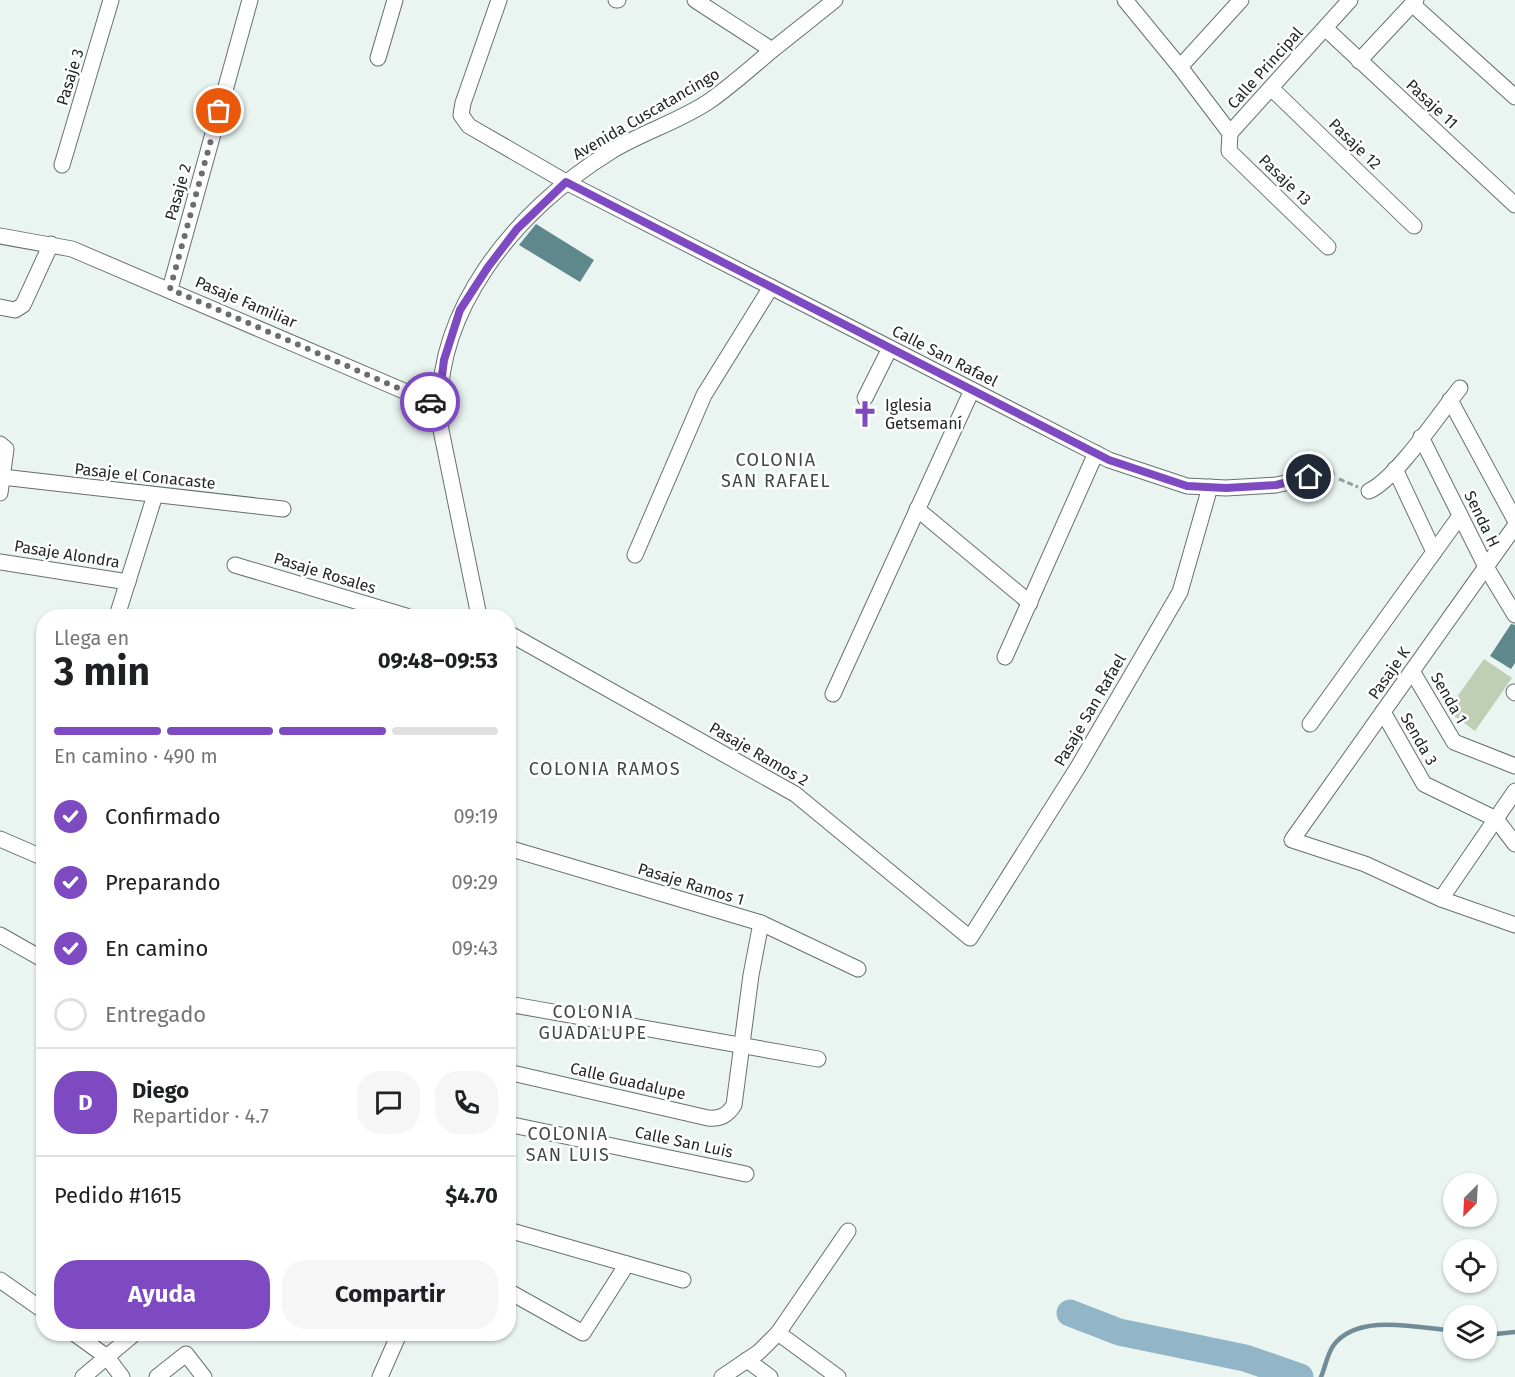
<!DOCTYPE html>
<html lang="es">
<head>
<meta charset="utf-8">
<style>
	body { margin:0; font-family:"Fira Sans",sans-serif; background:#f6f6f6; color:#202124; height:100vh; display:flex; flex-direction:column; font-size:22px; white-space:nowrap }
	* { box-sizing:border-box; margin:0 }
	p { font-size:20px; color:#757577 }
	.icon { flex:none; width:33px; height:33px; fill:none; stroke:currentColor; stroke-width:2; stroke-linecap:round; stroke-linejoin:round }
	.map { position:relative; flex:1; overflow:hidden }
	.sheet { position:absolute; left:36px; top:609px; width:480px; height:732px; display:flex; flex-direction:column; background:#fff; border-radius:24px; box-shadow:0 2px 4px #0004 }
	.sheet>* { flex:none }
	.needle { width:39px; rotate:204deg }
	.tools { position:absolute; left:1443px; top:1173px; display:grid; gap:12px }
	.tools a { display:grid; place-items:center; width:54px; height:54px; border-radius:50%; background:#fff; box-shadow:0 2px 4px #0004; font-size:30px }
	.pin { position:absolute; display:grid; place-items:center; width:51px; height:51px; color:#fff; margin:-26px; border:3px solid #fff; border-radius:50%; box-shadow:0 2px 6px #0007 }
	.courier { position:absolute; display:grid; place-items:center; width:60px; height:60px; margin:-30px; border:4px solid #7e4ac1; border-radius:50%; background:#fff; color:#222; box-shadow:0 2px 8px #0007 }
	.summary em { font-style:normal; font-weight:700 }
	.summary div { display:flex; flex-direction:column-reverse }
	.summary { display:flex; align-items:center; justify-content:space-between; height:102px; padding:0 18px }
	h1 { font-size:39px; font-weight:700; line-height:45px }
	.bar { display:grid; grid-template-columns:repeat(4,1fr); gap:9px 6px; align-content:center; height:72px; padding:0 18px }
	.bar i { height:8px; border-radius:4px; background:#e0e0e0 }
	.bar .active { background:#7e4ac1 }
	.bar p { grid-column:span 4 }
	.line { display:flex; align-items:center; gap:15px; padding:0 18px; border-top:2px solid #e0e0e0 }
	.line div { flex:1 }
	.round { display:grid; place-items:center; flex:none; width:63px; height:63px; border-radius:24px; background:#f6f6f6 }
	ol { padding:0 18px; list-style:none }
	li { display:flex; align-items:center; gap:18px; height:66px }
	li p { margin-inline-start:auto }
	li .icon { padding:6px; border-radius:50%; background:#7e4ac1; color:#fff; stroke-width:4 }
	li:last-child { color:#757577 }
	li i { width:33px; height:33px; border:3px solid #e0e0e0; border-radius:50% }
	.button { display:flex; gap:12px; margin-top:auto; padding:12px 18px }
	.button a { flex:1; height:69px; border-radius:24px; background:#7e4ac1; color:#fff; font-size:24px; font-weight:700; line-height:69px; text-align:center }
	.button a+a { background:#f6f6f6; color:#202124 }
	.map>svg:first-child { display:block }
	.green { fill:#bfcfb3 }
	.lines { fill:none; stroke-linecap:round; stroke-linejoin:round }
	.stream { stroke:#718b97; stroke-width:4.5 }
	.river { stroke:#92b6c7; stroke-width:27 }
	.building { fill:#5e888c }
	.minor-casing { stroke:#67706e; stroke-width:17 }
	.path { stroke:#969e9c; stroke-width:3; stroke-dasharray:6 3; stroke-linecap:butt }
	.minor { stroke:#fff; stroke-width:15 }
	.done { stroke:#696f6d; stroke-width:6; stroke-dasharray:0 10.8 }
	.route { stroke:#7e4ac1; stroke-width:8 }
	.labels { text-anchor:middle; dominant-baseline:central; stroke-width:5; stroke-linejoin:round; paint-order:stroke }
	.street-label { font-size:16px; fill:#232726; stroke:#fff }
	.poi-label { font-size:16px; fill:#232726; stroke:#fff; text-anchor:start }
	.neighbourhood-label { font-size:18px; letter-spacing:1.5px; fill:#414947; stroke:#fff }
</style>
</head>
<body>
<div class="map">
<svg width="1515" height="1377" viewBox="0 0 1515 1377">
	<rect width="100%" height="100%" fill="#eaf5f2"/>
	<path class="green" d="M1484 659 1512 678 1475 731 1447 711Z"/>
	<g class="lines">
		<g class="stream">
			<path d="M1486 1335 1515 1332"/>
			<path d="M1321 1377C1325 1368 1327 1355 1333 1346 1357 1312 1419 1328 1454 1331"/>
		</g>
		<path class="river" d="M1070 1313 1119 1332 1245 1358 1300 1377"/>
	</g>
	<g class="building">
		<path d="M536 224 594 260 580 282 519 245Z"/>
		<path d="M1511 624 1515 625V663L1511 669 1490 656Z"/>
	</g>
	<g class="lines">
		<defs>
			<g id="minor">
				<path d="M499 0 463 103 461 115 469 126 566 182 1109 460 1187 486 1226 488 1276 485 1326 474"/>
				<path d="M616 0H618"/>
				<path d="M695 0 772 50"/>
				<path d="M1125 0 1180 67 1230 133"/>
				<path d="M1412 4 1515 97"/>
				<path d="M1325 28 1515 205"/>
				<path d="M378 58 395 0"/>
				<path d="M1359 61 1416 0"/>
				<path d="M1180 67 1241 0"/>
				<path d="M1271 88 1414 226"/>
				<path d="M1230 133 1350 0"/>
				<path d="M1230 133 1229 151 1328 247"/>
				<path d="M62 165 111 0"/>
				<path d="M0 236 72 249 439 406"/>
				<path d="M170 289 250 0"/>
				<path d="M0 307 15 310 23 305 51 244"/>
				<path d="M865 398 890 348"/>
				<path d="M1450 400 1515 520"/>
				<path d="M1421 437 1486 567 1515 615"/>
				<path d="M0 444 6 449 0 493"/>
				<path d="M1395 469 1434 552"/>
				<path d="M2 477 283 509"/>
				<path d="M1369 491C1396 479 1440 413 1460 388"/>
				<path d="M917 509 1030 603"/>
				<path d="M1515 526 1292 840 1365 864 1441 899 1515 925"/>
				<path d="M635 555 704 395 771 287"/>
				<path d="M0 562 128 582"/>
				<path d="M235 565 406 616"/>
				<path d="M117 616 155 495"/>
				<path d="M479 616 441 430C428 314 516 210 610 152 642 132 679 122 711 100 732 85 751 68 771 51 792 34 814 17 835 0"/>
				<path d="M508 633 795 794 970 938 1078 767 1180 592 1210 487"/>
				<path d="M1005 657 1096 453"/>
				<path d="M1412 671 1454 742 1515 766"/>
				<path d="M1514 692 1515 693"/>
				<path d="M833 694 972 390"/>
				<path d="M1383 712 1424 784 1496 819 1515 844"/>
				<path d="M1310 724 1460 516"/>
				<path d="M0 839 44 858"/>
				<path d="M508 848 761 923 858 969"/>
				<path d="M1441 899 1515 791"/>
				<path d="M0 935 44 960"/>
				<path d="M508 1004 818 1059"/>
				<path d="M508 1072 708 1118C720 1119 727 1116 734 1105L751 975 761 923"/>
				<path d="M508 1124 746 1174"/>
				<path d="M508 1230 683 1280"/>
				<path d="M0 1280 44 1311"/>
				<path d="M508 1291 583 1333 627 1264"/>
				<path d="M778 1333 838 1377"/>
				<path d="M75 1334 107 1357 122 1377"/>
				<path d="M747 1360 770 1377"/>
				<path d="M83 1377 134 1334"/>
				<path d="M157 1377 186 1354 204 1377"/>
				<path d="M380 1377 399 1334"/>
				<path d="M722 1377 759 1352 778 1333 848 1231"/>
			</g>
		</defs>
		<use href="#minor" class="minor-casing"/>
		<path class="path" d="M1339 479 1358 487"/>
		<use href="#minor" class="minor"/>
	</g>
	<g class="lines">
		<path class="done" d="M219 111 170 289 430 402"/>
		<path class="route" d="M430 402 438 406 444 360 460 310 488 267 517 229 566 182 1109 460 1187 486 1226 488 1276 485 1309 477"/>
	</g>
	<defs>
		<symbol id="church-bare" viewBox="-9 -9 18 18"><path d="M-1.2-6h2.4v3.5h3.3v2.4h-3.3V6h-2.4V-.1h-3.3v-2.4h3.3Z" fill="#7e4ac1" stroke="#fff" stroke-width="2.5" paint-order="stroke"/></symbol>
	</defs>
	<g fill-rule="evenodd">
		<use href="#church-bare" x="846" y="395" width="38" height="38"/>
	</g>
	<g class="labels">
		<g class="street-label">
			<text transform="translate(1265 68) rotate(-48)">Calle Principal</text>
			<text transform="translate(70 77) rotate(-73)">Pasaje 3</text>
			<text transform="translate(1432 104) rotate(43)">Pasaje 11</text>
			<text transform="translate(646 114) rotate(-30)">Avenida Cuscatancingo</text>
			<text transform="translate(1355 144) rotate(44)">Pasaje 12</text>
			<text transform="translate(1285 180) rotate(44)">Pasaje 13</text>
			<text transform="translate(178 192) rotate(-74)">Pasaje 2</text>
			<text transform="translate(246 302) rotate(23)">Pasaje Familiar</text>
			<text transform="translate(945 356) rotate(27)">Calle San Rafael</text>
			<text transform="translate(145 476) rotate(6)">Pasaje el Conacaste</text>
			<text transform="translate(1482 519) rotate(64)">Senda H</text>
			<text transform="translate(67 554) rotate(9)">Pasaje Alondra</text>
			<text transform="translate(325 573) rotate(17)">Pasaje Rosales</text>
			<text transform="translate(1389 673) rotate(-55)">Pasaje K</text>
			<text transform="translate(1449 698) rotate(60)">Senda 1</text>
			<text transform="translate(1090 710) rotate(-60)">Pasaje San Rafael</text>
			<text transform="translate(1419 739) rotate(60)">Senda 3</text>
			<text transform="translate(759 754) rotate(30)">Pasaje Ramos 2</text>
			<text transform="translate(691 884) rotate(17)">Pasaje Ramos 1</text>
			<text transform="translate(628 1081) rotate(13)">Calle Guadalupe</text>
			<text transform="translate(684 1142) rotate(12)">Calle San Luis</text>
		</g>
		<g class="poi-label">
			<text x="885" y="405">Iglesia<tspan x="885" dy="18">Getsemaní</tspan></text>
		</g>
		<g class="neighbourhood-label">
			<text x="776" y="460">COLONIA<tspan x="776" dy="21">SAN RAFAEL</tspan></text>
			<text x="605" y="769">COLONIA RAMOS</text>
			<text x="593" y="1012">COLONIA<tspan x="593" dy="21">GUADALUPE</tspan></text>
			<text x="568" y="1134">COLONIA<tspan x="568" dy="21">SAN LUIS</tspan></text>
		</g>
	</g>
</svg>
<div class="tools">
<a><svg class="needle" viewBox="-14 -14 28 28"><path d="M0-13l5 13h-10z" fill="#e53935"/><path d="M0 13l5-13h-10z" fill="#757577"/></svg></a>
<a><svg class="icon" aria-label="locate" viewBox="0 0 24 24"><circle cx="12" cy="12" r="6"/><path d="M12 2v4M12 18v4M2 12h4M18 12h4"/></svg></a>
<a><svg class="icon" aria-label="layers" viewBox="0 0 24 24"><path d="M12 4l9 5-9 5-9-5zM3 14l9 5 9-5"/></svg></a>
</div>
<div class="pin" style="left:219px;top:111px;background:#ea580c"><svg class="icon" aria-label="bag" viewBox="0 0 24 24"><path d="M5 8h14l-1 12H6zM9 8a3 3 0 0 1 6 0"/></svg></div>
<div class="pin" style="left:1309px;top:477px;background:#1f2937"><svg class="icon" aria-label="home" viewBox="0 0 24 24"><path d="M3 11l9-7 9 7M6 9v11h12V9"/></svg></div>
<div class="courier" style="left:430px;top:402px"><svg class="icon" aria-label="car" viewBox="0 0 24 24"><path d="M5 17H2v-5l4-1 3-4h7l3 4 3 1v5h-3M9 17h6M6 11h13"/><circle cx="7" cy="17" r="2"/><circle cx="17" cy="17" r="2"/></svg></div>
<section class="sheet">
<div class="summary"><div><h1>3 min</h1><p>Llega en</p></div><em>09:48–09:53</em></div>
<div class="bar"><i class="active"></i><i class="active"></i><i class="active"></i><i></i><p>En camino · 490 m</p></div>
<ol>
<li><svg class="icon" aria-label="check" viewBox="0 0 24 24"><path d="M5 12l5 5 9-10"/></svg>Confirmado<p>09:19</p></li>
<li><svg class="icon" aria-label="check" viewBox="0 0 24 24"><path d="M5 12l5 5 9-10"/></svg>Preparando<p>09:29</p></li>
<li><svg class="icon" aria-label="check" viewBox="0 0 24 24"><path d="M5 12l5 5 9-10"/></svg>En camino<p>09:43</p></li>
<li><i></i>Entregado</li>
</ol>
<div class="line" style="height:108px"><b class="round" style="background:#7e4ac1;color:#fff">D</b><div><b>Diego</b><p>Repartidor · 4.7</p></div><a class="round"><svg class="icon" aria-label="chat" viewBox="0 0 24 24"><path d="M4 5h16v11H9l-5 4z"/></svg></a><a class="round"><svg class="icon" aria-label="phone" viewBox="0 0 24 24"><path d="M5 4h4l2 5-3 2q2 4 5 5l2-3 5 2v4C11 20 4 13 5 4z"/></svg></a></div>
<div class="line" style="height:78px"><div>Pedido #1615</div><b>$4.70</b></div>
<div class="button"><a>Ayuda</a><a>Compartir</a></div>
</section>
</div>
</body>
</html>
